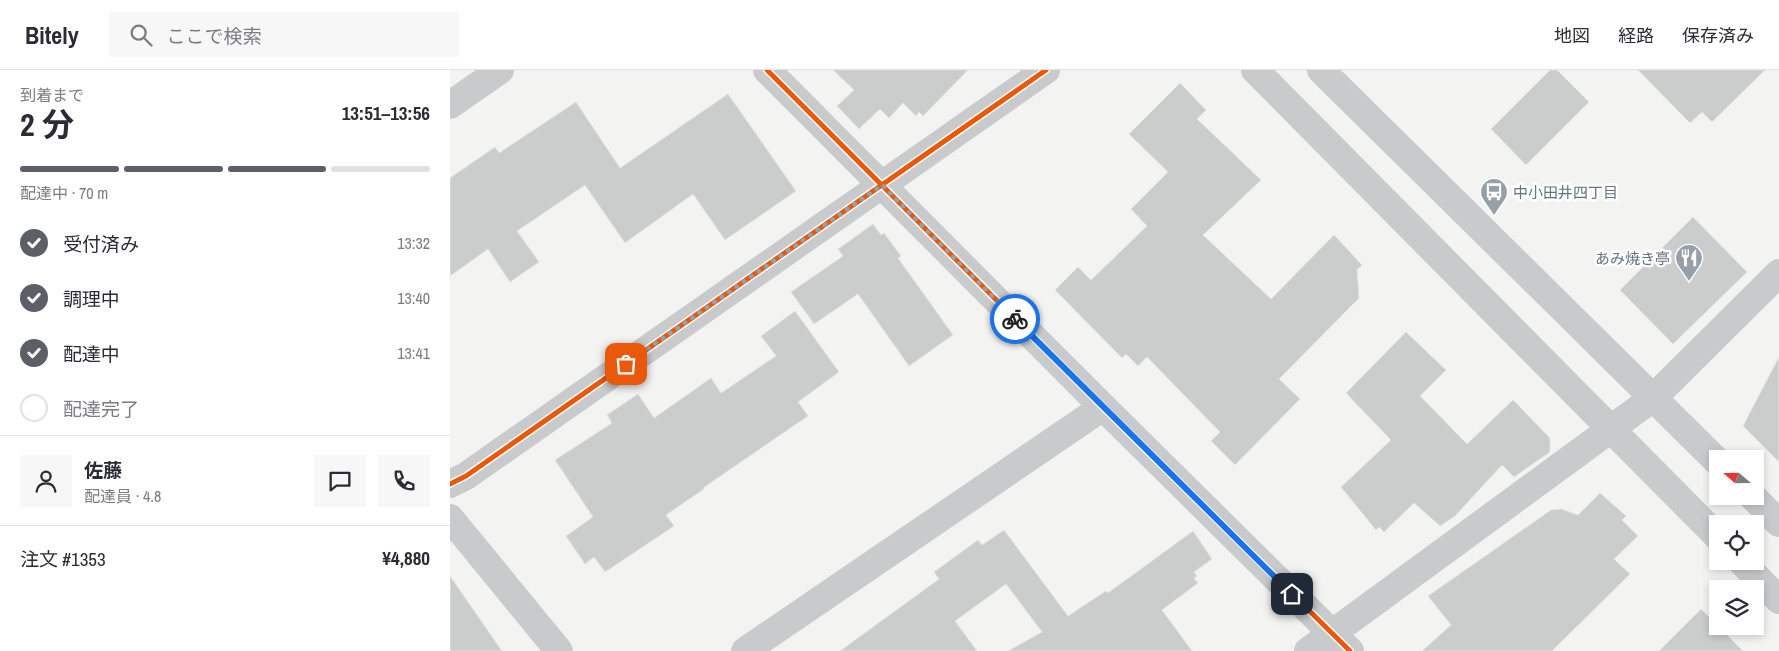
<!DOCTYPE html>
<html lang="ja">
<head>
<meta charset="utf-8">
<style>
	body { margin:0; font-family:"Archivo Narrow","Noto Sans JP",sans-serif; background:#f7f7f7; color:#2b2b33; height:100vh; display:flex; flex-direction:column; font-size:19px; white-space:nowrap }
	* { box-sizing:border-box; margin:0 }
	p { font-size:16px; color:#7c7c81 }
	.icon { flex:none; width:28px; height:28px; fill:none; stroke:currentColor; stroke-width:2; stroke-linecap:round; stroke-linejoin:round }
	.map { position:relative; flex:1; overflow:hidden }
	.details { display:flex; flex-direction:column; background:#fff; width:450px }
	.details>* { flex:none }
	.needle { width:32px; rotate:290deg }
	.tools { position:absolute; left:1259px; top:380px; display:grid; gap:10px }
	.tools a { display:grid; place-items:center; width:55px; height:55px; border-radius:0px; background:#fff; box-shadow:0 2px 8px #0003; font-size:25px }
	.pin { position:absolute; display:grid; place-items:center; width:42px; height:42px; color:#fff; margin:-21px; border-radius:10px; box-shadow:0 2px 8px #0006 }
	.courier { position:absolute; display:grid; place-items:center; width:50px; height:50px; margin:-25px; border:4px solid #1a73e8; border-radius:50%; background:#fff; color:#222; box-shadow:0 1px 6px #0007 }
	.headline em { font-style:normal; font-weight:700 }
	.headline div { display:flex; flex-direction:column-reverse }
	.headline { display:flex; align-items:center; justify-content:space-between; height:85px; padding:0 20px }
	h1 { font-size:32px; font-weight:700; line-height:38px }
	.bar { display:grid; grid-template-columns:repeat(4,1fr); gap:8px 5px; align-content:center; height:60px; padding:0 20px }
	.bar i { height:6px; border-radius:4px; background:#e1e1e2 }
	.bar .selected { background:#5c5f68 }
	.bar p { grid-column:span 4 }
	.line { display:flex; align-items:center; gap:12px; padding:0 20px; border-top:1px solid #e1e1e2 }
	.line div { flex:1 }
	.round { display:grid; place-items:center; flex:none; width:52px; height:52px; border-radius:0px; background:#f7f7f7 }
	ol { padding:0 20px; list-style:none }
	li { display:flex; align-items:center; gap:15px; height:55px }
	li p { margin-inline-start:auto }
	li .icon { padding:5px; border-radius:50%; background:#5c5f68; color:#fff; stroke-width:4 }
	li:last-child { color:#7c7c81 }
	li i { width:28px; height:28px; border:2px solid #e1e1e2; border-radius:50% }
	header { display:flex; align-items:center; gap:30px; box-sizing:border-box; height:70px; padding:0 25px; background:#fff; border-bottom:1px solid #e1e1e2 }
	header strong { font-size:24px }
	nav { display:flex; gap:28px; margin-inline-start:auto; font-size:18px }
	.search { width:350px; height:45px; background:#f7f7f7; display:flex; align-items:center; gap:12px; box-sizing:border-box; padding:0 18px; border-radius:0px; color:#7c7c81; font-size:19px }
	main { display:flex; flex:1; min-height:0 }
	.map>svg:first-child { display:block }
	.building { fill:#cbcdcd; stroke:#e2e3e2 }
	.lines { fill:none; stroke-linecap:round; stroke-linejoin:round }
	.minor { stroke:#c9cacc; stroke-width:28 }
	.cycleway-casing { stroke:#fff; stroke-width:8 }
	.cycleway { stroke:#e8590c; stroke-width:5 }
	.done { stroke:#979fa9; stroke-width:5; stroke-dasharray:0 9 }
	.route { stroke:#1a73e8; stroke-width:6 }
	.labels { text-anchor:middle; dominant-baseline:central; stroke-width:5; stroke-linejoin:round; paint-order:stroke }
	.poi-label { font-size:15px; fill:#667181; stroke:#fff; text-anchor:start }
</style>
</head>
<body>
<header>
<strong>Bitely</strong>
<div class="search"><svg class="icon" aria-label="search" viewBox="0 0 24 24"><circle cx="10" cy="10" r="6"/><path d="M15 15l6 6"/></svg>ここで検索</div>
<nav><a>地図</a><a>経路</a><a>保存済み</a></nav>
</header>
<main>
<section class="details">
<div class="headline"><div><h1>2 分</h1><p>到着まで</p></div><em>13:51–13:56</em></div>
<div class="bar"><i class="selected"></i><i class="selected"></i><i class="selected"></i><i></i><p>配達中 · 70 m</p></div>
<ol>
<li><svg class="icon" aria-label="check" viewBox="0 0 24 24"><path d="M5 12l5 5 9-10"/></svg>受付済み<p>13:32</p></li>
<li><svg class="icon" aria-label="check" viewBox="0 0 24 24"><path d="M5 12l5 5 9-10"/></svg>調理中<p>13:40</p></li>
<li><svg class="icon" aria-label="check" viewBox="0 0 24 24"><path d="M5 12l5 5 9-10"/></svg>配達中<p>13:41</p></li>
<li><i></i>配達完了</li>
</ol>
<div class="line" style="height:90px"><a class="round"><svg class="icon" aria-label="person" viewBox="0 0 24 24"><circle cx="12" cy="8" r="4"/><path d="M4 21q1-7 8-7t8 7"/></svg></a><div><b>佐藤</b><p>配達員 · 4.8</p></div><a class="round"><svg class="icon" aria-label="chat" viewBox="0 0 24 24"><path d="M4 5h16v11H9l-5 4z"/></svg></a><a class="round"><svg class="icon" aria-label="phone" viewBox="0 0 24 24"><path d="M5 4h4l2 5-3 2q2 4 5 5l2-3 5 2v4C11 20 4 13 5 4z"/></svg></a></div>
<div class="line" style="height:65px"><div>注文 #1353</div><b>¥4,880</b></div>
</section>
<div class="map">
<svg width="1329" height="581" viewBox="0 0 1329 581">
	<rect width="100%" height="100%" fill="#f3f4f2"/>
	<g class="building">
		<path d="M383 0H518L473 46 469 42 466 46 453 33 439 48 430 39 409 59 387 36 404 20Z"/>
		<path d="M1100 0H1107L1139 32 1076 95 1041 59Z"/>
		<path d="M1188 0H1315L1262 52 1252 42 1240 53Z"/>
		<path d="M730 13 756 40 747 49 811 110 753 165 821 229 884 165 912 195 907 200 909 228 829 309 850 329 785 395 761 371 770 362 697 287 688 296 676 284 672 288 605 220 628 197 641 210 697 156 681 139 718 102 679 64Z"/>
		<path d="M278 24 346 121 275 170 243 124 175 173 135 115 67 161 89 192 60 212 38 179 0 206V108L45 77 49 83 126 32 170 98Z"/>
		<path d="M1243 147 1297 202 1223 274 1170 220Z"/>
		<path d="M423 154 431 165 434 163 451 186 448 188 503 265 459 296 408 224 364 254 341 222 393 186 388 179Z"/>
		<path d="M345 241 389 302 348 332 358 346 253 418 254 419 216 445 224 456 155 502 144 487 135 494 116 466 143 447 105 390 162 353 157 345 188 324 204 348 261 308 271 323 326 286 311 266Z"/>
		<path d="M956 262 996 300 970 326 1017 374 1063 330 1100 368V382L1064 407 1052 395 1005 446 990 456 964 433 934 462 929 457 926 460 891 417 941 370 896 323Z"/>
		<path d="M1329 287V392L1293 356Z"/>
		<path d="M1150 423 1176 446 1172 450 1188 466 1164 489 1180 504 1102 581H972L1001 555 978 526 1101 440 1111 439 1128 445Z"/>
		<path d="M554 460 618 546 656 521 658 523 743 461 762 489 744 502 747 506 744 508 748 513 712 540 742 581H558L592 562 556 514 505 551 527 581H390L489 509 484 502 528 470 532 475Z"/>
		<path d="M0 506 52 581H0Z"/>
		<path d="M1251 539 1293 581H1209Z"/>
	</g>
	<g class="lines">
		<g class="minor">
			<path d="M317 0 653 337 900 581"/>
			<path d="M805 0 1268 467"/>
			<path d="M871 0 1268 392"/>
			<path d="M0 35 50 0"/>
			<path d="M0 414 16 406 596 0"/>
			<path d="M1302 426 1329 453"/>
			<path d="M0 448 109 581"/>
			<path d="M1291 491 1329 530"/>
			<path d="M295 581 653 337"/>
			<path d="M858 581 1203 328 1329 203"/>
		</g>
		<defs>
			<g id="cycleway">
				<path d="M317 0 653 337 900 581"/>
				<path d="M0 414 16 406 596 0"/>
			</g>
		</defs>
		<use href="#cycleway" class="cycleway-casing"/>
		<use href="#cycleway" class="cycleway"/>
	</g>
	<g class="lines">
		<path class="done" d="M176 294 432 115 565 249"/>
		<path class="route" d="M565 249 842 524"/>
	</g>
	<defs>
		<symbol id="bus-pin" viewBox="-11 -11 22 30"><path d="M0 17L-7.5 6A9.5 9.5 0 1 1 7.5 6Z" fill="#979fa9" stroke="#fff"/><path d="M-5-6H5V4H4V6H2V4H-2V6H-4V4H-5ZM-3.5-4V0h7V-4ZM-3.5 1.2v1.5H-2V1.2ZM2 1.2v1.5H3.5V1.2Z" fill="#fff"/></symbol>
		<symbol id="restaurant-pin" viewBox="-11 -11 22 30"><path d="M0 17L-7.5 6A9.5 9.5 0 1 1 7.5 6Z" fill="#979fa9" stroke="#fff"/><path d="M-5-6h1v4h1v-4h1v4h1v-4h1v5L-1.5 .5V6h-2V.5L-5-1ZM5-6V6H3V1.5H1.5Q1.5-4 5-6Z" fill="#fff"/></symbol>
	</defs>
	<g fill-rule="evenodd">
		<use href="#bus-pin" x="1028" y="106" width="32" height="43"/>
		<use href="#restaurant-pin" x="1223" y="172" width="32" height="43"/>
	</g>
	<g class="labels">
		<g class="poi-label">
			<text x="1063" y="122">中小田井四丁目</text>
			<text x="1220" y="188" text-anchor="end">あみ焼き亭</text>
		</g>
	</g>
</svg>
<div class="tools">
<a><svg class="needle" viewBox="-14 -14 28 28"><path d="M0-13l5 13h-10z" fill="#e53935"/><path d="M0 13l5-13h-10z" fill="#7c7c81"/></svg></a>
<a><svg class="icon" aria-label="locate" viewBox="0 0 24 24"><circle cx="12" cy="12" r="6"/><path d="M12 2v4M12 18v4M2 12h4M18 12h4"/></svg></a>
<a><svg class="icon" aria-label="layers" viewBox="0 0 24 24"><path d="M12 4l9 5-9 5-9-5zM3 14l9 5 9-5"/></svg></a>
</div>
<div class="pin" style="left:176px;top:294px;background:#ea580c"><svg class="icon" aria-label="bag" viewBox="0 0 24 24"><path d="M5 8h14l-1 12H6zM9 8a3 3 0 0 1 6 0"/></svg></div>
<div class="pin" style="left:842px;top:524px;background:#1f2937"><svg class="icon" aria-label="home" viewBox="0 0 24 24"><path d="M3 11l9-7 9 7M6 9v11h12V9"/></svg></div>
<div class="courier" style="left:565px;top:249px"><svg class="icon" aria-label="bike" viewBox="0 0 24 24"><circle cx="6" cy="16" r="4"/><circle cx="18" cy="16" r="4"/><path d="M6 16l4-8h5l3 8M10 8l3 8H6M13 5h3"/></svg></div>
</div>
</main>
</body>
</html>
